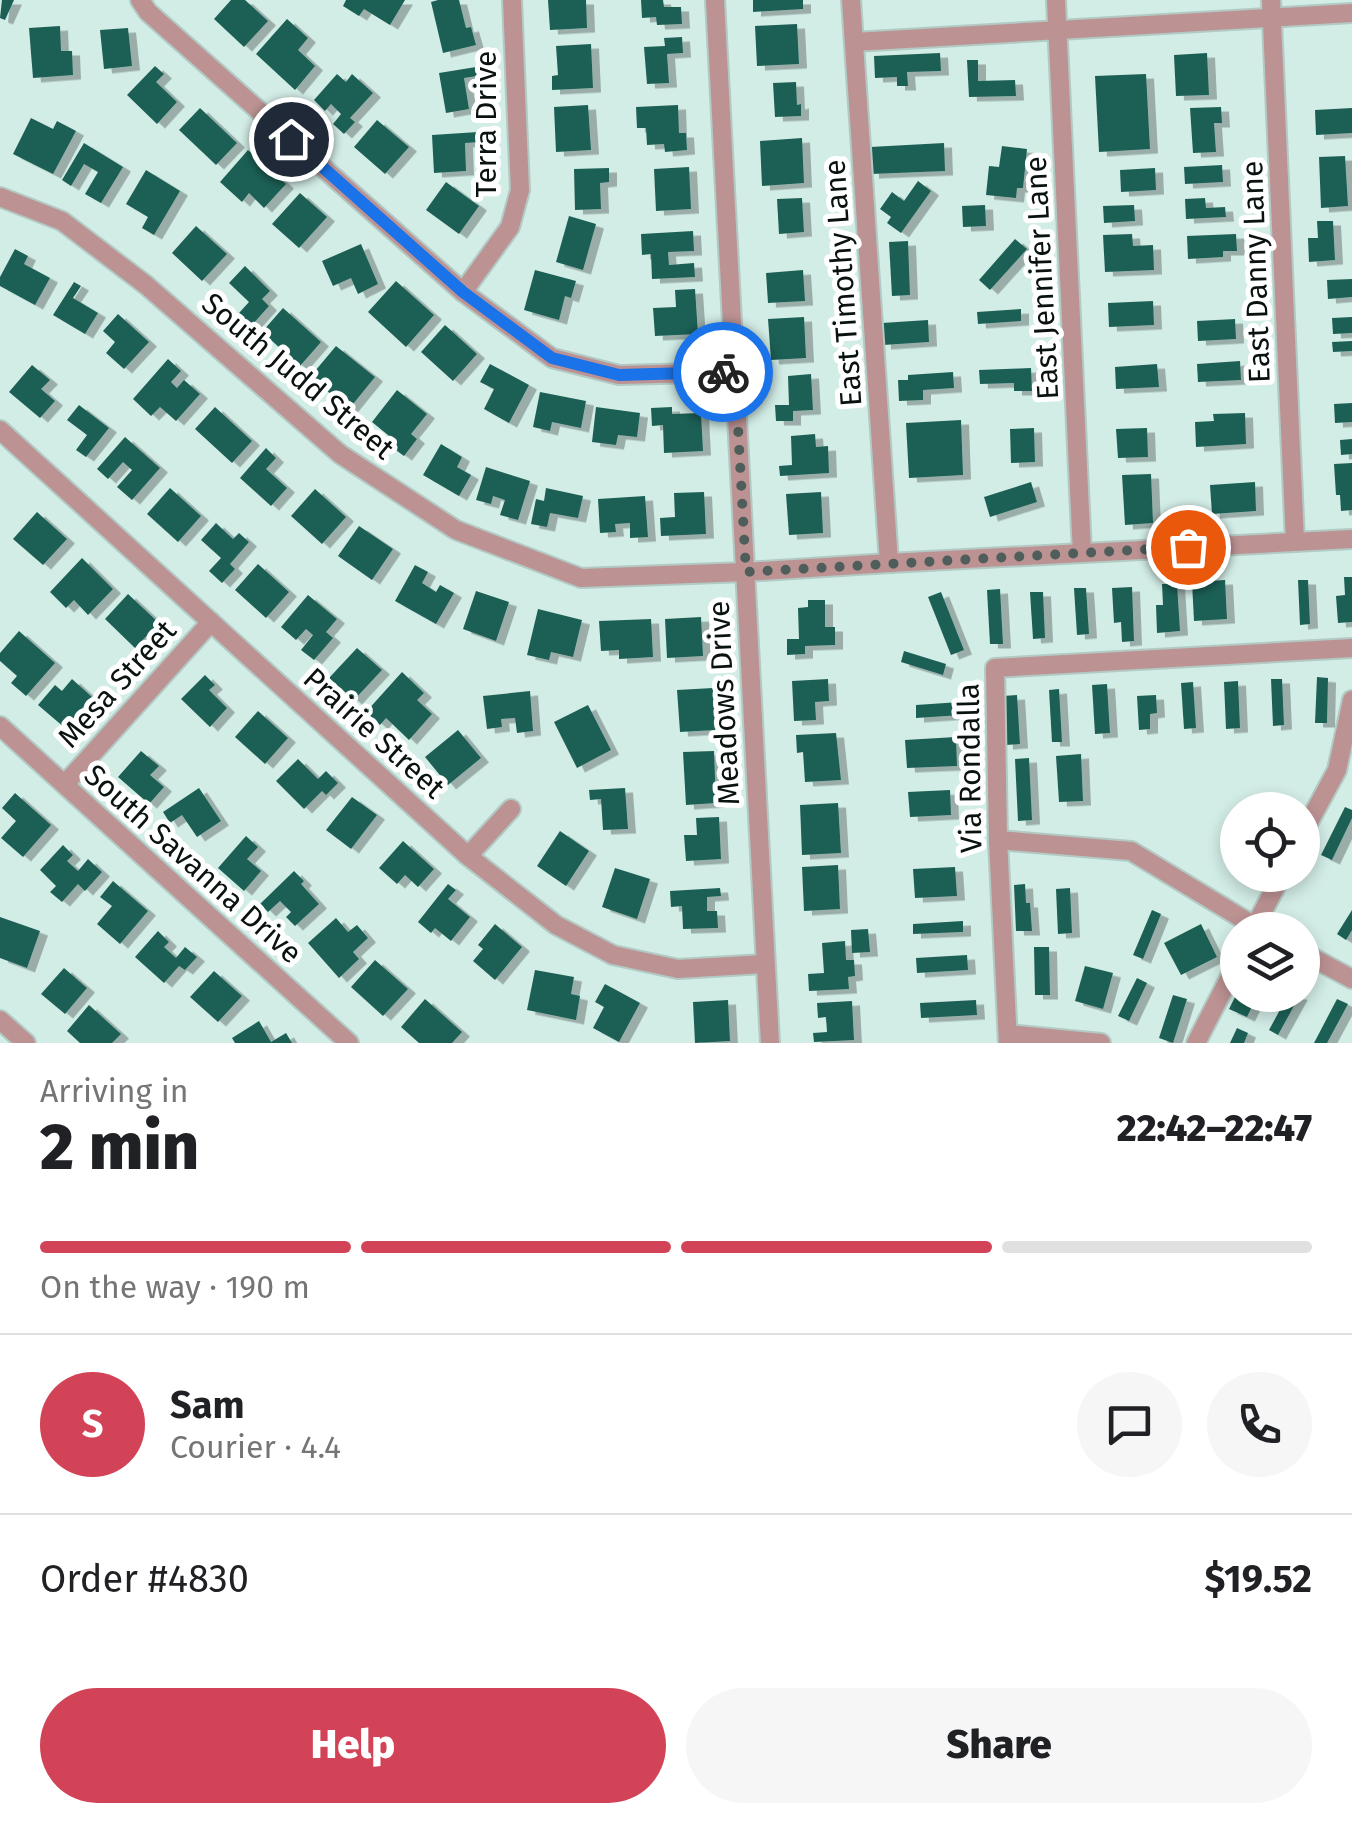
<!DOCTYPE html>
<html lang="en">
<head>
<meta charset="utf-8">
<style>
	body { margin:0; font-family:"Fira Sans",sans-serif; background:#f6f6f6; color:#202124; height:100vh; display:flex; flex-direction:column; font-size:38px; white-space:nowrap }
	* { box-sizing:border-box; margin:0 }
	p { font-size:32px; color:#757577 }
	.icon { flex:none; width:55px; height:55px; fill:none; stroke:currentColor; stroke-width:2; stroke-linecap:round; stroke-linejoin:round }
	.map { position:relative; height:1043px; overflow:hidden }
	.panel { display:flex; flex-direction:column; background:#fff; flex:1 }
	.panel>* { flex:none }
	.tools { position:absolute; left:1220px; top:792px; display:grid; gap:20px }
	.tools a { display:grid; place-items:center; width:100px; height:100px; border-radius:50%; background:#fff; box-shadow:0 5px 15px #0003; font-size:50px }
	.pin { position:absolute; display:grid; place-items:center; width:85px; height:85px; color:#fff; margin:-42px; border:5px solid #fff; border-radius:50%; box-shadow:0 2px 10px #0007 }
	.courier { position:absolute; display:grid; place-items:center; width:100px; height:100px; margin:-50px; border:8px solid #1a73e8; border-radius:50%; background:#fff; color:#222; box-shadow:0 2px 12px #0007 }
	.overview em { font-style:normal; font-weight:800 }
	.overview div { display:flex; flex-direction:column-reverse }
	.overview { display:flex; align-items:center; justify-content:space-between; height:170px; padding:0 40px }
	h1 { font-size:65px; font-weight:800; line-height:75px }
	.bar { display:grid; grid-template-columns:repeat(4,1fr); gap:15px 10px; align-content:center; height:120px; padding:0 40px }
	.bar i { height:12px; border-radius:8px; background:#e0e0e0 }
	.bar .on { background:#d34358 }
	.bar p { grid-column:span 4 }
	.line { display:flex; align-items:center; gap:25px; padding:0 40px; border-top:2px solid #e0e0e0 }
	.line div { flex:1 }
	.round { display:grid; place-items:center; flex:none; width:105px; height:105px; border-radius:52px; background:#f6f6f6 }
	.button { display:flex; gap:20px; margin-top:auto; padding:20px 40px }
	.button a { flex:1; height:115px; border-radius:60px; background:#d34358; color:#fff; font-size:40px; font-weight:800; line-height:115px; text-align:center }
	.button a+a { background:#f6f6f6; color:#202124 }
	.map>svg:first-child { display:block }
	.building { fill:#1f6055; filter:url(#shadow) }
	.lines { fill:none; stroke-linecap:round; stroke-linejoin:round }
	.minor-casing { stroke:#b2c9c4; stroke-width:22 }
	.minor { stroke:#bc9293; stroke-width:18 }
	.done { stroke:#4f5e5b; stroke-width:10; stroke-dasharray:0 18 }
	.route { stroke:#1a73e8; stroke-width:12 }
	.labels { text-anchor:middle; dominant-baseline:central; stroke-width:10; stroke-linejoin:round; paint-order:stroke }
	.street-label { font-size:30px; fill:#091210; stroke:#fff }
</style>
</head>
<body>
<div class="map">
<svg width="1352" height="1043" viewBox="0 0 1352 1043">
	<defs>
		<filter id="shadow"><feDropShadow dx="8" dy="4.5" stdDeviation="0" flood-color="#0004"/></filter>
	</defs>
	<rect width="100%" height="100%" fill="#d2ece6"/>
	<g class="building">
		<path d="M2 0H14L5 20 0 18Z"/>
		<path d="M231 0H245L268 21 244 47 214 19Z"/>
		<path d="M346 0H405L390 25 364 9 359 16 343 6Z"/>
		<path d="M438 0H459L466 28 471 27 476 45 443 53 431 2Z"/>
		<path d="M548 0H586L587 28 550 30Z"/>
		<path d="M641 0H663L664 7H681L682 24 657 25 656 17 642 18Z"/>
		<path d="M753 0H803V9L753 12Z"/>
		<path d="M287 19 308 38 298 50 315 66 295 90 256 54Z"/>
		<path d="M797 24 799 64 757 66 755 26Z"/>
		<path d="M60 26 61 51H72L73 75 33 78 29 28Z"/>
		<path d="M128 28 132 66 104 69 100 30Z"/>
		<path d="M682 37 683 53 667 54 669 83 647 84 644 47 665 46 664 38Z"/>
		<path d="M591 44 593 88 552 90V76L558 75 556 46Z"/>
		<path d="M940 53 941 71 907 72 908 86H897V77L875 78 874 56Z"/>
		<path d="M1207 53 1209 95 1176 96 1174 55Z"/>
		<path d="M967 60H978V81L1015 80 1016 96 969 97Z"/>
		<path d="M155 66 164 74 156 82 177 102 157 124 127 95Z"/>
		<path d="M476 67 477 76 464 78 469 109 446 113 439 73Z"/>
		<path d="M337 74 346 82 352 74 373 93 350 118 355 122 344 134 333 124 341 114 331 104 325 111 314 100Z"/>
		<path d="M1146 74 1150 149 1099 152 1095 76Z"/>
		<path d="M796 82 797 105 801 104V116L775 117 773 83Z"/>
		<path d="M588 105 591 150 556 152 554 107Z"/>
		<path d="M678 105 679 133H686L687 150 665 152 664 144 647 145 646 128H637L636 107Z"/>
		<path d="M1221 107 1222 123H1214L1216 152 1193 153 1190 108Z"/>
		<path d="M200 108 237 143 216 165 179 130Z"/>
		<path d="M1352 108V133L1316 135 1315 110Z"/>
		<path d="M31 118 53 129 57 121 76 131 53 174 13 154Z"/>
		<path d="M377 120 409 147 385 174 354 147Z"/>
		<path d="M478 132 479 142 465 143 466 171 434 173 432 135Z"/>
		<path d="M802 138 804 183 762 186 760 141Z"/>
		<path d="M84 143 123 167 101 203 85 194 98 172 84 164 71 186 62 180Z"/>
		<path d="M944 143 945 171 871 174 870 147Z"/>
		<path d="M1002 146 1027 149 1023 188H1017L1016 198 986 195 989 166 999 167Z"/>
		<path d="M248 150 286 184 264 208 249 193 242 202 220 182Z"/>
		<path d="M1345 156 1348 206 1321 208 1319 157Z"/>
		<path d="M1222 165 1223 182 1185 184 1184 167Z"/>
		<path d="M689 167 691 209 656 211 654 169Z"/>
		<path d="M609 168V182L600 183 601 209 575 210 574 169Z"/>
		<path d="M1155 168 1156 190 1121 192 1120 170Z"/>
		<path d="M146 170 180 191 154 235 142 228 148 217 126 204Z"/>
		<path d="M918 181 931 191 901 233 887 223 891 217 880 209 892 192 904 201Z"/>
		<path d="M446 182 479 206 459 234 426 210Z"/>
		<path d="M300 193 327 217 299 248 272 224Z"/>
		<path d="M802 198 804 232 779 234 777 199Z"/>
		<path d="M1205 198 1206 208 1225 207 1226 217 1186 219 1185 199Z"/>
		<path d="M985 205 986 226 963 227 962 206Z"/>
		<path d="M1134 205 1135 221 1104 223 1103 206Z"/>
		<path d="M569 216 596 224 583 270 556 262Z"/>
		<path d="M1317 221H1333L1335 260 1309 262 1308 238H1318Z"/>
		<path d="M196 226 227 254 202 281 172 253Z"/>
		<path d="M693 231 694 251 668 252 669 265 694 263 695 277 652 279 651 254 642 255 641 234Z"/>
		<path d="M1132 234 1133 246 1153 245 1154 270 1105 272 1103 235Z"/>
		<path d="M1236 234 1237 251H1223V257L1188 259 1187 236Z"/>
		<path d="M1015 239 1027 249 990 290 979 280Z"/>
		<path d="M908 241 910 295 892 296 889 242Z"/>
		<path d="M361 244 378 284 358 294 351 278 333 286 322 261Z"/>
		<path d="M15 249 28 256 24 264 50 278 35 305 0 286V277Z"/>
		<path d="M245 266 270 291 262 299 269 306 252 325 239 313 249 302 229 283Z"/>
		<path d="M535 270 576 281 571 298 565 296 559 320 524 310Z"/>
		<path d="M803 270 805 301 768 303 766 273Z"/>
		<path d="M1352 279V297L1328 299 1327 280Z"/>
		<path d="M396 281 434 315 406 347 368 312Z"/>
		<path d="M74 282 81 286 73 298 98 313 85 334 53 315Z"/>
		<path d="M695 289 698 334 655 336 653 308 676 307 675 290Z"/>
		<path d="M1153 301 1154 325 1109 327 1108 303Z"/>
		<path d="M283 308 321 342 300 366 262 332Z"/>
		<path d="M1021 309V321L978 324 977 312Z"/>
		<path d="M118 314 149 342 124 369 106 353 115 342 103 331Z"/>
		<path d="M804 317 806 358 771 360 768 319Z"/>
		<path d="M1352 317V333L1333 334 1332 318Z"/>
		<path d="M1235 319 1236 339 1198 341 1197 321Z"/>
		<path d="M928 320 929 342 883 345 882 323Z"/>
		<path d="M445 325 477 354 453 381 421 352Z"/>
		<path d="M1352 341V351L1333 352 1332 342Z"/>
		<path d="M336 346 375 377 349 409 310 377Z"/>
		<path d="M168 359 181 371 171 382 177 388 184 380 200 394 176 421 160 407 151 416 133 399Z"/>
		<path d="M1240 361 1241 380 1198 382 1197 364Z"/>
		<path d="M490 364 529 385 509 423 484 409 494 389 480 382Z"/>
		<path d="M1157 364 1159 387 1116 389 1115 367Z"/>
		<path d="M32 365 50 380 41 389 55 401 40 418 9 392Z"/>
		<path d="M1031 368 1032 391H1014V383L980 384 979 370Z"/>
		<path d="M953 372 954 388 923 390V400L899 401 898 380H908V375Z"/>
		<path d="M811 374 813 410 793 411V421H776L775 405H789L788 376Z"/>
		<path d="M397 390 427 414 411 434 417 439 404 456 389 445 394 440 372 422Z"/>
		<path d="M540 392 586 401 581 428 552 422 550 431 533 427Z"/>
		<path d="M1352 403V422L1335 423 1334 404Z"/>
		<path d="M79 405 109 428 86 457 76 450 87 435 67 420Z"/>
		<path d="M215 407 252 441 232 463 195 429Z"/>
		<path d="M596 407 640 413 637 437 618 435 616 445 592 442Z"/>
		<path d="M672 407V414L701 413 703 451 664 453 663 425 652 426 651 408Z"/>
		<path d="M1245 413 1246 444 1196 447 1195 422 1214 421 1213 414Z"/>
		<path d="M961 420 963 475 909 478 906 423Z"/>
		<path d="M1034 428 1035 462 1011 463 1010 429Z"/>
		<path d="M1147 428 1148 457 1118 458 1116 429Z"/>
		<path d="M815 434 816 447 828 446 829 473 780 476 779 466 792 465 791 436Z"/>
		<path d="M125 437 160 468 132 500 117 487 132 470 123 462 108 479 97 469Z"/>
		<path d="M1352 439V454L1341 455 1340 440Z"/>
		<path d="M441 444 462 457 457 467 471 475 459 496 423 475Z"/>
		<path d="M266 448 276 458 266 469 287 488 271 506 240 478Z"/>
		<path d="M1352 463V510L1341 511 1340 495H1336L1334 464Z"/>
		<path d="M486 467 530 481 518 520 500 515 505 500 493 496 491 504 476 500Z"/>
		<path d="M1151 474 1153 523 1125 525 1122 475Z"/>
		<path d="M1031 482 1037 502 990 517 984 497Z"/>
		<path d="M1255 482 1256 511 1212 514 1210 485Z"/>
		<path d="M170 488 201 516 178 542 147 514Z"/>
		<path d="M546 488 583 496 578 518 550 513 547 527 531 524 536 499 544 501Z"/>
		<path d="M315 489 346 517 322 544 291 516Z"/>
		<path d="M704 492 706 534 661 536 660 518 675 517 674 493Z"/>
		<path d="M821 492 823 533 789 535 786 494Z"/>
		<path d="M645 496 648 537 630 538V523L615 524 616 532 600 533 598 499Z"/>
		<path d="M37 512 67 539 43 565 13 539Z"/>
		<path d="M216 523 233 539 239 533 249 542 230 564 235 569 222 583 209 571 221 558 201 540Z"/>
		<path d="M359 526 393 549 372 580 338 556Z"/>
		<path d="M82 558 113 589 88 615 74 600 66 608 50 592Z"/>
		<path d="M258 564 289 592 266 618 235 590Z"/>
		<path d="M415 565 428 572 422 583 436 592 440 585 454 593 436 624 395 601Z"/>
		<path d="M1344 577H1352V622L1338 623 1336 596 1345 595Z"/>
		<path d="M1225 580 1227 619 1194 621 1192 582Z"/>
		<path d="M1298 580H1308L1310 624 1300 625Z"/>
		<path d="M1162 584H1177L1180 631 1157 633 1156 605H1163Z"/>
		<path d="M1132 587 1134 641 1122 642 1121 622 1114 623 1112 588Z"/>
		<path d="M1074 588H1086L1089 634 1077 635Z"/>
		<path d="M1000 589 1003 644H990L987 590Z"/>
		<path d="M476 591 509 602 496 641 463 629Z"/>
		<path d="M941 592 964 650 951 655 928 597Z"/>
		<path d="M1030 592H1043L1045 638 1033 639Z"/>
		<path d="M128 594 159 623 135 648 105 619Z"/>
		<path d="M308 595 337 619 326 632 333 638 314 660 301 650 313 635 306 629 296 640 281 627Z"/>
		<path d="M808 600H825V627H835V645L805 646V654L787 655V639H799L798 608 808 607Z"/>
		<path d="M538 609 582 620 573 657 551 652 549 660 527 655Z"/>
		<path d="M701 617 703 656 667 658 665 619Z"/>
		<path d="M651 619 653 657 619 659V650L601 651 599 621Z"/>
		<path d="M19 631 55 663 26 696 11 683 17 676 0 661V653Z"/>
		<path d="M357 648 382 670 354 700 329 678Z"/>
		<path d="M904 651 946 664 943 675 901 662Z"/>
		<path d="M402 672 424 693 417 700 432 714 409 740 386 718 380 725 366 712Z"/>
		<path d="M205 675 215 685 209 690 227 708 210 727 181 699Z"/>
		<path d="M1317 677 1328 678 1327 723H1315Z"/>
		<path d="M72 679 92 697 65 728 38 705 55 685 62 691Z"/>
		<path d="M828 679 829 701 815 702 816 720 794 721 792 681Z"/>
		<path d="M1271 679H1282L1284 725 1273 726Z"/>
		<path d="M1238 681 1240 728 1226 729 1224 682Z"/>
		<path d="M1193 682 1196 728 1184 729 1181 683Z"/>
		<path d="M1107 684 1110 733 1095 734 1092 685Z"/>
		<path d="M713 688 715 730 680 732 677 690Z"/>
		<path d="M1059 689 1062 742H1052L1049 690Z"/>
		<path d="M530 691 533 731 517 733 515 718 501 719 502 727 487 729 483 696Z"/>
		<path d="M1017 695 1020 744 1005 745 1003 696Z"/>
		<path d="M1156 695 1157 713 1150 714V729L1139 730 1137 696Z"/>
		<path d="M960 702 961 715 916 718V705Z"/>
		<path d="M588 705 611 750 577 768 554 722Z"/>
		<path d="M258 711 288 738 265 764 235 737Z"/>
		<path d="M458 730 481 758 448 785 425 757Z"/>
		<path d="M836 733 841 780 805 782 803 752 797 753 796 735Z"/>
		<path d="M956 737 957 766 907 768 905 740Z"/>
		<path d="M141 751 159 766 150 775 164 787 149 804 118 777Z"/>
		<path d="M714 751 716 803 686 805 683 752Z"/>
		<path d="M1081 754 1083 801 1059 802 1056 756Z"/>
		<path d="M1029 758 1032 820 1018 821 1015 759Z"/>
		<path d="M298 759 318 779 326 771 338 783 326 795 322 791 304 809 276 781Z"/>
		<path d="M199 788 221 821 197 837 182 815 170 823 163 812Z"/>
		<path d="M625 788 628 829 603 830 601 799 590 800 589 790Z"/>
		<path d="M950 790 951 815 910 817 908 792Z"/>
		<path d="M15 793 51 825 23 857 1 838 16 821 2 808Z"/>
		<path d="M352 797 377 815 351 849 326 830Z"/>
		<path d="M838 803 841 853 802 855 800 805Z"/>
		<path d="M1345 807 1352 810V818L1332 860 1321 855Z"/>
		<path d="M719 817 721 859 686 861 684 835H697L696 818Z"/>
		<path d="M560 831 589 851 566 886 537 866Z"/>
		<path d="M246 836 258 847 247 859 261 871 244 891 218 868Z"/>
		<path d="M403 841 434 869 418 887 405 875 397 884 379 868Z"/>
		<path d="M63 845 73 855 67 861 78 871 88 859 102 872 85 891 78 884 62 902 50 892 56 886 40 870Z"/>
		<path d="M838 865 840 909 804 911 802 867Z"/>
		<path d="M955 867 957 896 915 898 913 869Z"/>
		<path d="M615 868 650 879 637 919 602 907Z"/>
		<path d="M294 871 304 881 301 884 319 904 295 926 286 917 291 912 280 901 268 912 260 904Z"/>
		<path d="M113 881 148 911 120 944 97 924 112 906 100 897Z"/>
		<path d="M448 884 456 890 448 899 470 917 451 941 435 928 431 933 418 922Z"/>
		<path d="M1025 884 1026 903H1030L1032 931H1016L1014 885Z"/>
		<path d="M720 888 721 896 707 897V911H717L718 928 683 929 682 906 671 907 670 891Z"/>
		<path d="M1070 888 1072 933 1058 934 1056 889Z"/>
		<path d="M1152 910 1161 914 1143 959 1133 955Z"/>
		<path d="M1352 910V930L1346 940 1337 934Z"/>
		<path d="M0 917 40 931 27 968 0 958Z"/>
		<path d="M336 918 348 932 357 925 368 938 353 952 359 959 339 978 308 943Z"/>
		<path d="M963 921V932L913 934V924Z"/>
		<path d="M495 924 522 947 495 980 473 961 483 949 478 945Z"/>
		<path d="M1201 924 1217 957 1181 975 1164 943Z"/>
		<path d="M868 929 870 952 852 953 851 930Z"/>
		<path d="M158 931 169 942 164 947 176 958 185 947 197 957 185 970 179 966 164 983 135 957Z"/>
		<path d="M845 941 846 960H854L855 976 848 977 849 989 809 991 808 974 824 973 822 943Z"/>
		<path d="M1034 947H1049L1050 995H1035Z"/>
		<path d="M967 955 968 970 917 973 916 958Z"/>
		<path d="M375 960 408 989 383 1016 351 987Z"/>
		<path d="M1085 966 1113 973 1103 1009 1075 1001Z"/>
		<path d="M64 968 87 988 65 1014 41 994Z"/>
		<path d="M535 970 574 977 571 994 580 996 576 1020 527 1010Z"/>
		<path d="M214 971 242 996 218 1022 190 997Z"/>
		<path d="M1137 978 1147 983 1129 1021 1118 1016Z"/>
		<path d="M605 984 640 1003 619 1042 593 1028 604 1007 595 1002Z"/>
		<path d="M1173 995 1187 999 1173 1043 1159 1038Z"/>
		<path d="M1236 995H1267L1265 1000 1257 996 1247 1017 1229 1009Z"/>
		<path d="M1288 995H1300L1278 1035 1269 1030Z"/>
		<path d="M425 999 462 1032 452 1043H419L401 1027Z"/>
		<path d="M1337 999 1348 1004 1327 1043H1314Z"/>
		<path d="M728 1000 730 1041 695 1043 693 1002Z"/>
		<path d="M976 1000 977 1015 921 1018 920 1003Z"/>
		<path d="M852 1001 854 1040 814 1042 813 1033 827 1032 826 1017 818 1018 817 1003Z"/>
		<path d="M89 1005 121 1034 112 1043H80L67 1031Z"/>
		<path d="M259 1021 271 1042 286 1033 292 1043H235L232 1038Z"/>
		<path d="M1237 1028 1248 1033 1244 1043H1230Z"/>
	</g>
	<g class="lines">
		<defs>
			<g id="minor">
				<path d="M140 0 148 12 463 292 552 358 619 375 735 372"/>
				<path d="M715 0 770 1043"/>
				<path d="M851 0 889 563"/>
				<path d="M1056 0 1082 553"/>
				<path d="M1271 0 1295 542"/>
				<path d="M854 42 1352 13"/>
				<path d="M0 197 62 221 146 285 340 454 456 530 581 578 745 572 889 563 1352 539"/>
				<path d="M463 292 510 227 520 190 512 0"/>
				<path d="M0 430 468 856 556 925 613 955 678 969 765 964"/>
				<path d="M0 726 349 1043"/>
				<path d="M65 784 211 622"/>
				<path d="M1302 835 1337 770 1352 700"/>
				<path d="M998 840 1131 851 1261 930"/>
				<path d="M468 856 511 809"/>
				<path d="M1253 930 1282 875"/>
				<path d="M1302 952 1352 979"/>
				<path d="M0 1020 26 1043"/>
				<path d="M1008 1034 1101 1043"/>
				<path d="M1008 1043 998 840 995 668 1352 648"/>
				<path d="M1196 1043 1238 961"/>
			</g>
		</defs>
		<use href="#minor" class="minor-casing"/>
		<use href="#minor" class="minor"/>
	</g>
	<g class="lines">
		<path class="done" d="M723 372H735L746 572 1188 547"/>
		<path class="route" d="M291 139 463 292 552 358 619 375 723 372"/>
	</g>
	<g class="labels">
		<g class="street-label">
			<text transform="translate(486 124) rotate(-90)">Terra Drive</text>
			<text transform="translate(1256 272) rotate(-92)">East Danny Lane</text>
			<text transform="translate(1042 278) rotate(-93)">East Jennifer Lane</text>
			<text transform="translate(843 283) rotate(-94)">East Timothy Lane</text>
			<text transform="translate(298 376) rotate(40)">South Judd Street</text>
			<text transform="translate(117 684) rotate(-48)">Mesa Street</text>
			<text transform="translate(724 703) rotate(-93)">Meadows Drive</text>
			<text transform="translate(374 733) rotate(42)">Prairie Street</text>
			<text transform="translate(970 768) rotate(-91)">Via Rondalla</text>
			<text transform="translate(193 864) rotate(42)">South Savanna Drive</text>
		</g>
	</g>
</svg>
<div class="tools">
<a><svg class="icon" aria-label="locate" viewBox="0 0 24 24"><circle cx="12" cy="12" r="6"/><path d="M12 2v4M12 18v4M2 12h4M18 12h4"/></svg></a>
<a><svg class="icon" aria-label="layers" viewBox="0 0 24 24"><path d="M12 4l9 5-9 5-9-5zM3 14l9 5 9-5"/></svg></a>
</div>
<div class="pin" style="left:1188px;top:547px;background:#ea580c"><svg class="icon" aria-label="bag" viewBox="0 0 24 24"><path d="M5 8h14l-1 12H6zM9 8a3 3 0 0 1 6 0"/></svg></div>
<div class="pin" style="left:291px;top:139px;background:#1f2937"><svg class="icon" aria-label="home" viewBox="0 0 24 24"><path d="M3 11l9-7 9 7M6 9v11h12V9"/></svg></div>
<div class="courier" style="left:723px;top:372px"><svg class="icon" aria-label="bike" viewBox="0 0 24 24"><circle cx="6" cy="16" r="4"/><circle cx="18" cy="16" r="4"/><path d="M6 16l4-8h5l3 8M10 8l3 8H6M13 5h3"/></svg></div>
</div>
<section class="panel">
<div class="overview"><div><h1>2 min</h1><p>Arriving in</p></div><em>22:42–22:47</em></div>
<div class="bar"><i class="on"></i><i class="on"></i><i class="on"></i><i></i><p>On the way · 190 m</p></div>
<div class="line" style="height:180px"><b class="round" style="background:#d34358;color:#fff">S</b><div><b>Sam</b><p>Courier · 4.4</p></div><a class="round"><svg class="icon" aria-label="chat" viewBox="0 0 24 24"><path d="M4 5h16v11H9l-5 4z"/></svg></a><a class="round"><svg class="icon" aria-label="phone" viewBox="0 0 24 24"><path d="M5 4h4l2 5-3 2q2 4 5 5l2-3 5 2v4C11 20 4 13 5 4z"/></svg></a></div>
<div class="line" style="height:130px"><div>Order #4830</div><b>$19.52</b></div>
<div class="button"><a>Help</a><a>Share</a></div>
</section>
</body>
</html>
